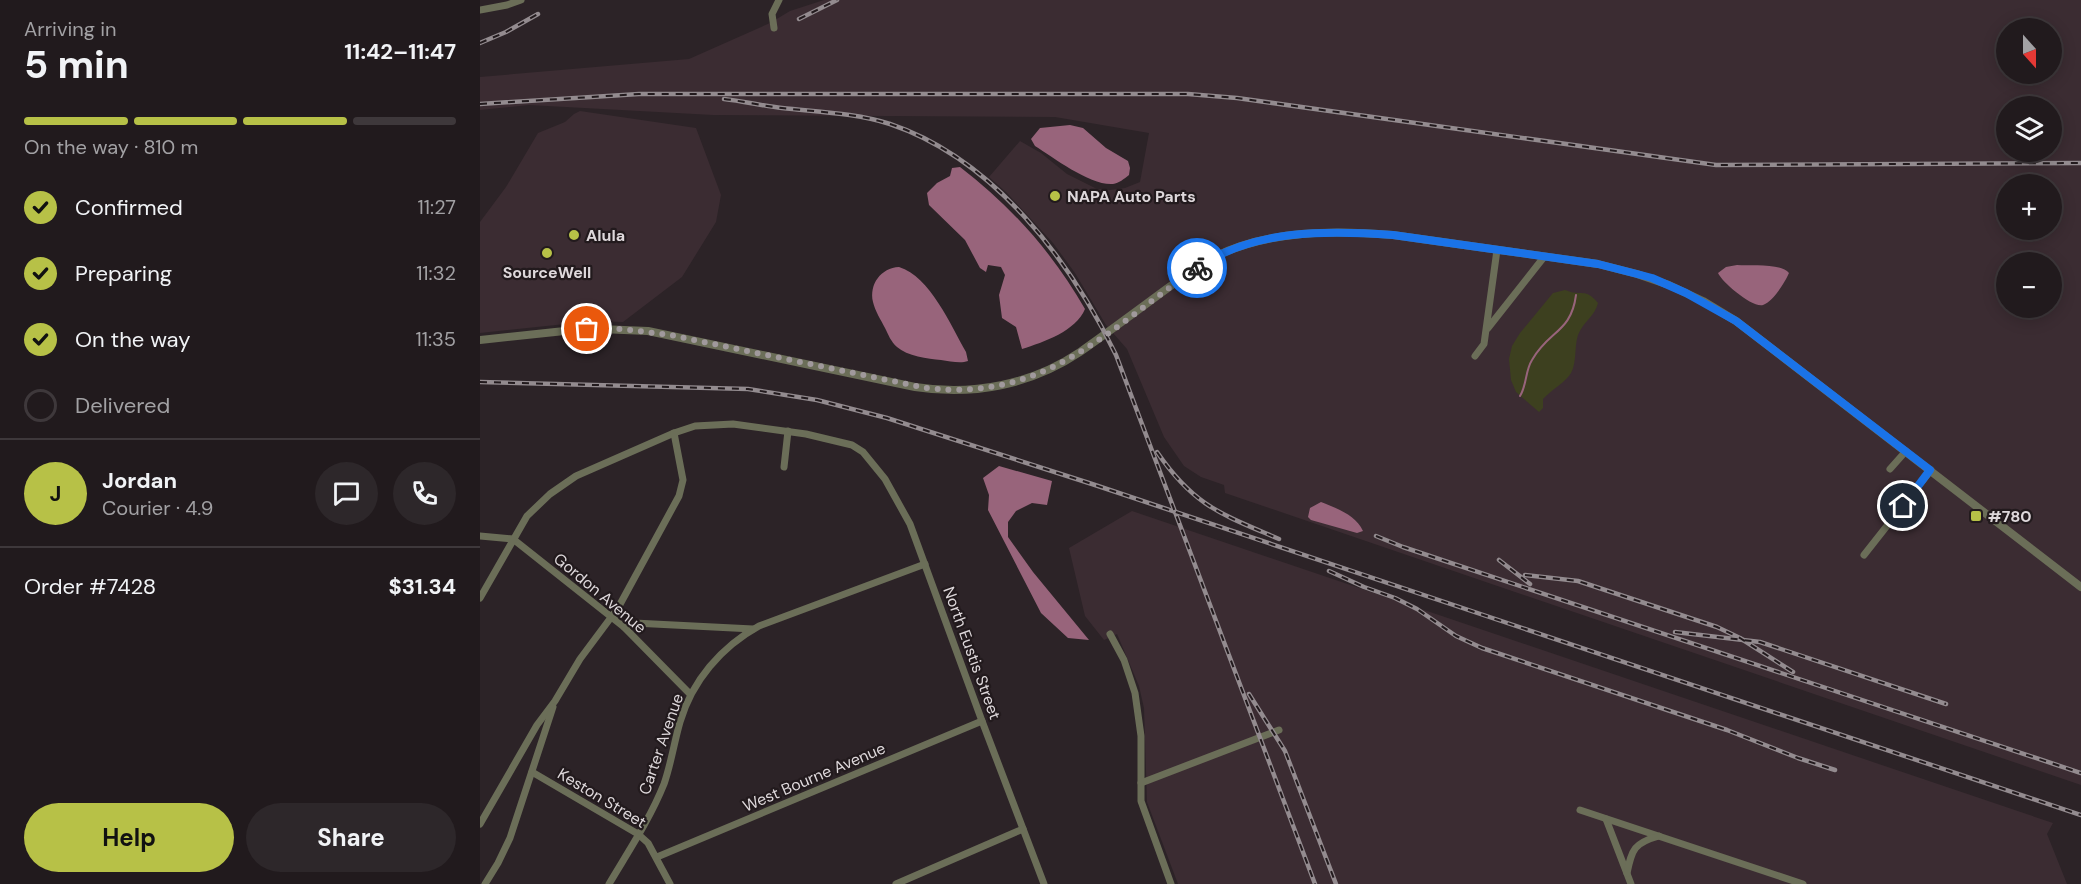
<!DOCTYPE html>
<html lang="en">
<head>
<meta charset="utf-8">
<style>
	body { margin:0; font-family:"DM Sans",sans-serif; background:#2d272a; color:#f1f3f6; height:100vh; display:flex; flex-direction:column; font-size:22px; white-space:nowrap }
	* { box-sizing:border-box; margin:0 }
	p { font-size:20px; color:#a2a1a4 }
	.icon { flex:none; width:33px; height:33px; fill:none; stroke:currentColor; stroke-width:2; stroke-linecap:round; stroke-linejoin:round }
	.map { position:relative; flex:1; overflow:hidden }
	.side { display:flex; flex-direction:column; background:#211a1d; width:480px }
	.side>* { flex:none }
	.needle { width:39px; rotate:159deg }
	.controls { position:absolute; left:1516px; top:18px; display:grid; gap:12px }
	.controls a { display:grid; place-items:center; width:66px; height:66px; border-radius:50%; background:#211a1d; box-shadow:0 3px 15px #0003,0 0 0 2px #3e383b; font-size:30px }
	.pin { position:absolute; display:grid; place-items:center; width:51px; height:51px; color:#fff; margin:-26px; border:3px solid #fff; border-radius:50%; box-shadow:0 2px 6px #0007 }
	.courier { position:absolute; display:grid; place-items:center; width:60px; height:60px; margin:-30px; border:4px solid #1a73e8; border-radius:50%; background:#fff; color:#222; box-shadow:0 2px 8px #0007 }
	.head em { font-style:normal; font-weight:700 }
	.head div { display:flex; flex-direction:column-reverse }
	.head { display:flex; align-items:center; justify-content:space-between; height:102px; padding:0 24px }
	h1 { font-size:39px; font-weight:700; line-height:45px }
	.bar { display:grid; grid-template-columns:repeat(4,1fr); gap:9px 6px; align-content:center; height:72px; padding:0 24px }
	.bar i { height:8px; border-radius:4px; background:#3e383b }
	.bar .selected { background:#b7c147 }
	.bar p { grid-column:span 4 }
	.line { display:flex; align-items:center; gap:15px; padding:0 24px; border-top:2px solid #3e383b }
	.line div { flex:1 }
	.round { display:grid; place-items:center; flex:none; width:63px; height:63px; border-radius:32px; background:#2d272a }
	ol { padding:0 24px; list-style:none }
	li { display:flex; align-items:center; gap:18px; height:66px }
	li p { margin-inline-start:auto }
	li .icon { padding:6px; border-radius:50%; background:#b7c147; color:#111; stroke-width:4 }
	li:last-child { color:#a2a1a4 }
	li i { width:33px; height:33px; border:3px solid #3e383b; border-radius:50% }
	.cta { display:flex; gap:12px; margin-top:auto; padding:12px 24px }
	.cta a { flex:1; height:69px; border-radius:36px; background:#b7c147; color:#111; font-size:24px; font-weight:700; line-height:69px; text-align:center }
	.cta a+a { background:#2d272a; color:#f1f3f6 }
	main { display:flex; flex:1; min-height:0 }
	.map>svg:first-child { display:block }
	.built { fill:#3b2c32; fill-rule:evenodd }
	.green { fill:#3d401f }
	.water { fill:#98647b }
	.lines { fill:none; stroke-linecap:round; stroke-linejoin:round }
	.stream { stroke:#98647b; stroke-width:2 }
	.minor { stroke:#6b6e58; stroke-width:7 }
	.tertiary { stroke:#6b6e58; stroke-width:8 }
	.rail-casing { stroke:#938b8f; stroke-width:4.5 }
	.rail { stroke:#221a1d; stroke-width:2; stroke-dasharray:7; stroke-linecap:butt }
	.done { stroke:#a0999c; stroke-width:6; stroke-dasharray:0 10.8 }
	.route { stroke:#1a73e8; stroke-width:8 }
	.poi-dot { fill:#b7c147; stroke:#221a1d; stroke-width:2 }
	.labels { text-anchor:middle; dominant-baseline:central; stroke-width:4.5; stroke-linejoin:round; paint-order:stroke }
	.poi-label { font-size:16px; font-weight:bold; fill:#ded8db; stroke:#221a1d; text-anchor:start }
	.street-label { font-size:16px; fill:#ded8db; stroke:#221a1d }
</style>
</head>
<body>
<main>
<section class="side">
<div class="head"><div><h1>5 min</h1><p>Arriving in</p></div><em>11:42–11:47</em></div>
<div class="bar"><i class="selected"></i><i class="selected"></i><i class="selected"></i><i></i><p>On the way · 810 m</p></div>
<ol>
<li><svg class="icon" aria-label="check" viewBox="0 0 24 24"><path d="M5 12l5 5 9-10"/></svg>Confirmed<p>11:27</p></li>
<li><svg class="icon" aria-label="check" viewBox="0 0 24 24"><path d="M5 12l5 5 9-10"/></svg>Preparing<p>11:32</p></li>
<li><svg class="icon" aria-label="check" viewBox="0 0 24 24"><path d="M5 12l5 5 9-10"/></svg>On the way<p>11:35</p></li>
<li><i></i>Delivered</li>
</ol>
<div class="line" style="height:108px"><b class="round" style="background:#b7c147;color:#111">J</b><div><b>Jordan</b><p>Courier · 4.9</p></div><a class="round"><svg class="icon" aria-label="chat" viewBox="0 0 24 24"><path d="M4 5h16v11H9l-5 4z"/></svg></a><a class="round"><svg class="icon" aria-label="phone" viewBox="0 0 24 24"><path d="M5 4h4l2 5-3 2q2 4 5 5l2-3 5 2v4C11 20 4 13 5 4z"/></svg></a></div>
<div class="line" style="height:78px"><div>Order #7428</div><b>$31.34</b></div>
<div class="cta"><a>Help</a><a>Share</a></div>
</section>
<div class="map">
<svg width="1601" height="884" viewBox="0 0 1601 884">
	<rect width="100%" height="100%" fill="#2c2327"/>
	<g class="built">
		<path d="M344 0H1601V785L745 493 744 485 721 477 704 466 684 437 647 349 626 325 595 273 573 243 527 193 509 177 540 141 561 153 587 174 617 189 630 190 645 188 660 182 669 133 575 117 233 115 49 105 0 110V77L209 59 290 23 310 11ZM1527 28H1572V74H1527ZM1527 106H1572V152H1527ZM1527 184H1572V230H1527ZM1527 262H1572V308H1527Z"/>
		<path d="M100 111 216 128 241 195 236 222 202 277 143 322 114 321 0 333V222L26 187 58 133 85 122 94 114Z"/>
		<path d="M652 511 1573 823 1567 834 1587 884H698L667 802 664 708 659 686 637 634 624 640 605 616 589 548Z"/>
	</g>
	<path class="green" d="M1085 290C1102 297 1105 287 1118 303 1115 316 1103 322 1098 335 1094 347 1097 362 1091 373 1087 381 1070 391 1063 399V408L1059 412 1036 392 1031 380 1029 359 1032 346 1040 333 1073 293Z"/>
	<g class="water">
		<path d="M590 125 603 128 626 148 648 161 650 168 649 175C644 179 639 183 633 184 611 186 574 158 555 146L551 139 560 128Z"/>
		<path d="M480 167C531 206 573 253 605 309 596 331 564 342 542 349L536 327 522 318 519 295 525 275 521 267 508 265 506 272 500 268 485 240 449 205 447 193 457 183 470 176 472 168Z"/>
		<path d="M1257 265C1270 266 1301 263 1309 273 1305 282 1293 302 1283 305 1272 308 1242 282 1238 273L1246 267Z"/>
		<path d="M419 267C450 276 471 326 486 352L488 361C480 364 470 361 461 360 448 359 427 356 417 347 411 342 408 334 405 328 401 320 395 311 393 302 389 284 401 268 419 267Z"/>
		<path d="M519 466 572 481 567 505 552 503 536 511 528 522V537L553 572 609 640 588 638 561 613 508 510 509 495 503 478Z"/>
		<path d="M841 502C856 508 876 515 883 531L877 533 831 520 828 517 830 508Z"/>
	</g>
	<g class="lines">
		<path class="stream" d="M1040 396C1047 385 1045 371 1052 360 1069 330 1091 333 1096 295"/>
		<g class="minor">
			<path d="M0 10 27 5 41 0"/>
			<path d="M294 28 292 14 299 0"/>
			<path d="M1008 328 1064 257"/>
			<path d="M995 356 1004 344 1017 250"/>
			<path d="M304 467 308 431"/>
			<path d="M1410 469 1426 451"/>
			<path d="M0 536 33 539 144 627 210 694"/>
			<path d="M1384 555 1451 470"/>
			<path d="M0 598 47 516 70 494 96 476 194 433 215 426 253 424 326 434 372 445 383 452 405 479 430 524 502 721 564 884"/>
			<path d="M144 627 154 623 273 629"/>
			<path d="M630 634 644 660 655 693 661 736V801L691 884"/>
			<path d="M52 772 158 834 168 843 190 884"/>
			<path d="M661 783 799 730"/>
			<path d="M1100 810 1323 884"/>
			<path d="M1126 819 1151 884"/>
			<path d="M0 824 57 725 75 701 100 659 138 608 199 496 203 480 194 433"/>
			<path d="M177 857 502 721"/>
			<path d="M1147 873C1152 849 1154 843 1179 836"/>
			<path d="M5 884 18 863 30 838 73 707"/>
			<path d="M129 884C148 852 170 819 184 784 191 764 194 743 200 722 212 681 241 647 279 626L445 564"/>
			<path d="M416 884 543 829"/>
		</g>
		<path class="tertiary" d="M0 340 94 330 120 329 168 331 435 387C493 396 551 385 600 352 627 333 654 313 681 293 698 281 715 267 734 257 789 230 854 230 913 235L1118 264 1157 274 1189 285 1223 301 1256 321 1601 587"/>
		<defs>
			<g id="rail">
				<path d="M319 19 357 0"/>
				<path d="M0 43 26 32 58 14"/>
				<path d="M244 99C263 101 283 106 302 108 338 112 376 113 410 124 514 159 590 260 636 355L835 884"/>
				<path d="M0 104 159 94H708L757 98 1236 165 1601 163"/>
				<path d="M0 382 268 389 337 400 407 418 612 484 1601 815"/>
				<path d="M677 452C714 506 741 514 799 539"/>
				<path d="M896 536 923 547 1601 773"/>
				<path d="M1019 560 1050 584"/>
				<path d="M849 571 884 587 915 598 937 609 976 636 1002 648 1247 730 1318 758 1355 770"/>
				<path d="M1045 575 1098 581 1237 627 1260 638 1313 672"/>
				<path d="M1195 632 1280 642 1466 704"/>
				<path d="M769 694 805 751 856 884"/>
			</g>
		</defs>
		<use href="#rail" class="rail-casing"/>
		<use href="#rail" class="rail"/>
	</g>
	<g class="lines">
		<path class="done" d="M107 329H142L190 335 446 388C565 402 627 330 717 268"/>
		<path class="route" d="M717 268C773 229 848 230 913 235L1118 264 1157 274 1172 278 1206 293 1256 321 1450 470 1423 506"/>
	</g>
	<g class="poi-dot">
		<circle cx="575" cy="196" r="6"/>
		<circle cx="94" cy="235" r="6"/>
		<circle cx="67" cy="253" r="6"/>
		<rect x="1490" y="510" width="12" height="12" rx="3"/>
	</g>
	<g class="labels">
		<g class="poi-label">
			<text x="587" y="196">NAPA Auto Parts</text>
			<text x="106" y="235">Alula</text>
			<text x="67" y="272" text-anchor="middle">SourceWell</text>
			<text x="1508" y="516">#780</text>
		</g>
		<g class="street-label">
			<text transform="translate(120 593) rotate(40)">Gordon Avenue</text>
			<text transform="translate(492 653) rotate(70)">North Eustis Street</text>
			<text transform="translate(181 744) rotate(-71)">Carter Avenue</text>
			<text transform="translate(334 777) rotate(-23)">West Bourne Avenue</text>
			<text transform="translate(122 798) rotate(31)">Keston Street</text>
		</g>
	</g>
</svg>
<div class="controls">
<a><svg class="needle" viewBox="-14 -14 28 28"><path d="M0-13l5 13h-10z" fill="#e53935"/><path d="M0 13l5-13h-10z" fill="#a2a1a4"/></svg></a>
<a><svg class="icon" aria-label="layers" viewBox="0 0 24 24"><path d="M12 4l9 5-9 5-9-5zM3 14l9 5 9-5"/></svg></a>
<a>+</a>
<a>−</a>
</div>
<div class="pin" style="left:107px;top:329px;background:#ea580c"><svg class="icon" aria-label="bag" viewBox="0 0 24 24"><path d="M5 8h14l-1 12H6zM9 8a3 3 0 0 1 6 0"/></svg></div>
<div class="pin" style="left:1423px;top:506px;background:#1f2937"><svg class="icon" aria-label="home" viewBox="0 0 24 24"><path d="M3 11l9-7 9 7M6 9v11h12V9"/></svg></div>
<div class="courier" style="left:717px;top:268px"><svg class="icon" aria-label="bike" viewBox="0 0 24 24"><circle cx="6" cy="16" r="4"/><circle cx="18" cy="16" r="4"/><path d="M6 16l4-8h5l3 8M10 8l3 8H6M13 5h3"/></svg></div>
</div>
</main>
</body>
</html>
